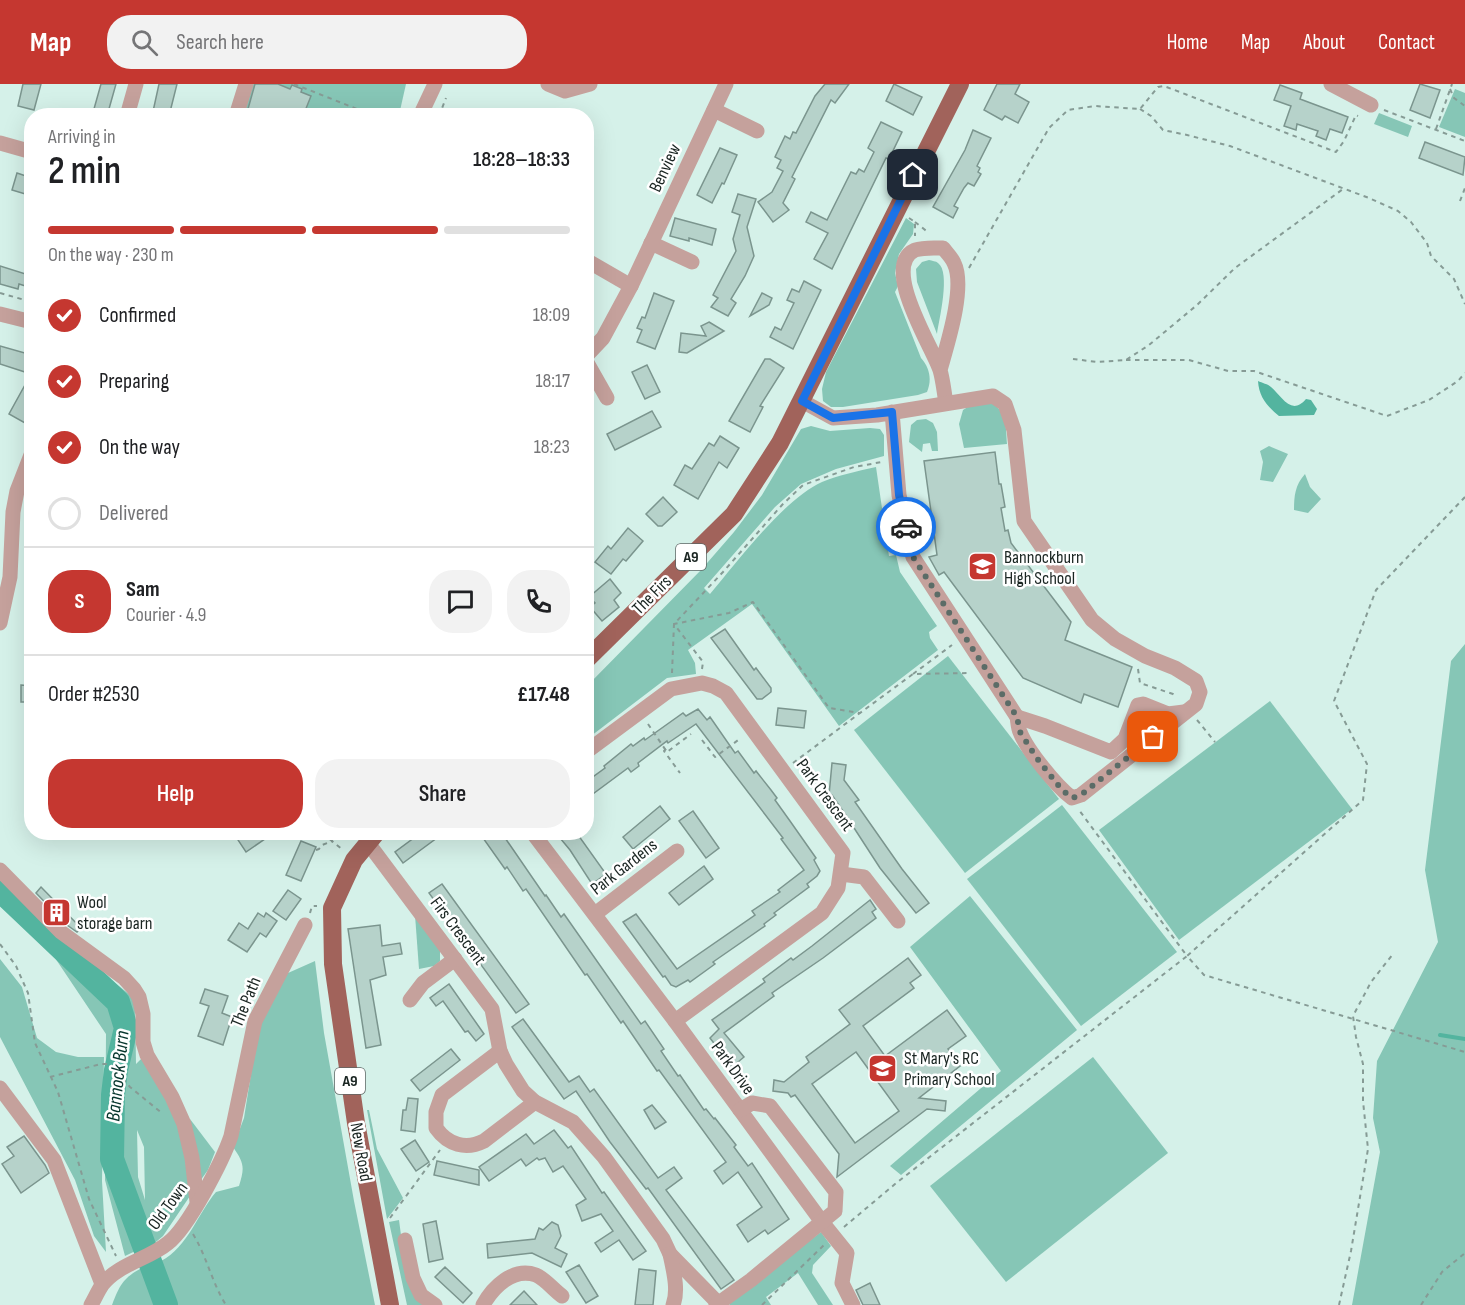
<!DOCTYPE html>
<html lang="en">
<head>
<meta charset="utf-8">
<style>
	body { margin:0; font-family:"Sofia Sans Condensed",sans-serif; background:#f2f2f2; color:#202124; height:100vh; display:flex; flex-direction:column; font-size:22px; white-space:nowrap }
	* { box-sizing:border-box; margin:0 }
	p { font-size:20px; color:#757577 }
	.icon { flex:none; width:33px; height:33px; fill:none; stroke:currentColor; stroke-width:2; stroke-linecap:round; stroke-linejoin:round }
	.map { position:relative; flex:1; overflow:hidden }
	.side { position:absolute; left:24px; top:24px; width:570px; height:732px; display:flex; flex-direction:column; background:#fff; border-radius:24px; box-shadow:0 6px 24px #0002 }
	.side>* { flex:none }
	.pin { position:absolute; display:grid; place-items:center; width:51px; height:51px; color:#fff; margin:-26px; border-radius:12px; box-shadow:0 3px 9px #0006 }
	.courier { position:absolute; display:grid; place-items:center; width:60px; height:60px; margin:-30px; border:4px solid #1a73e8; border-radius:50%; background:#fff; color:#222; box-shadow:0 2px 8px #0007 }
	.overview em { font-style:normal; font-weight:600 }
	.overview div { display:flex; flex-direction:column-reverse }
	.overview { display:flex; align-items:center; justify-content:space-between; height:102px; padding:0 24px }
	h1 { font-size:39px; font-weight:600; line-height:45px }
	.bar { display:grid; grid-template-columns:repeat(4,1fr); gap:9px 6px; align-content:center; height:72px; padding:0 24px }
	.bar i { height:8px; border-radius:4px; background:#e0e0e0 }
	.bar .selected { background:#c53730 }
	.bar p { grid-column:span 4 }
	.line { display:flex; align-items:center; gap:15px; padding:0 24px; border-top:2px solid #e0e0e0 }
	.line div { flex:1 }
	.round { display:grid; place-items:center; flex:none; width:63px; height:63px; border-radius:24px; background:#f2f2f2 }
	ol { padding:0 24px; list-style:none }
	li { display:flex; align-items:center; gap:18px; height:66px }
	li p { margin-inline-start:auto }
	li .icon { padding:6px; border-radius:50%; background:#c53730; color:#fff; stroke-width:4 }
	li:last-child { color:#757577 }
	li i { width:33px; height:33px; border:3px solid #e0e0e0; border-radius:50% }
	.button { display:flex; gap:12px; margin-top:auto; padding:12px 24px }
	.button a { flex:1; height:69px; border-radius:24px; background:#c53730; color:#fff; font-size:24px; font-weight:600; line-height:69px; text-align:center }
	.button a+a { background:#f2f2f2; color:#202124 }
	header { display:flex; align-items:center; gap:36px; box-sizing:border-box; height:84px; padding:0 30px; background:#c53730; color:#fff }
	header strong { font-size:28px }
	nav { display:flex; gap:33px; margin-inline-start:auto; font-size:21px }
	.search { width:420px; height:54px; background:#f2f2f2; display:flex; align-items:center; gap:15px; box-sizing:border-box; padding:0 21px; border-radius:24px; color:#757577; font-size:22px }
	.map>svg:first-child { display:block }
	.green { fill:#86c6b6; fill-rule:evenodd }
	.water { fill:#53b49f }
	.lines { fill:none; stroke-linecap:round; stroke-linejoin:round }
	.stream { stroke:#53b49f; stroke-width:4 }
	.river { stroke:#53b49f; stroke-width:24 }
	.building { fill:#b6d2ca; stroke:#7b958e; stroke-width:1.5; fill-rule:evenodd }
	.path { stroke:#869b95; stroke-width:2; stroke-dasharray:4.5 4.5; stroke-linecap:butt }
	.minor { stroke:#c5a19c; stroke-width:15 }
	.major { stroke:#a1635b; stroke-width:18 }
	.done { stroke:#5b6c67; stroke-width:6; stroke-dasharray:0 10.8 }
	.route { stroke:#1a73e8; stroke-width:8 }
	.labels { text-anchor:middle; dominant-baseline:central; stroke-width:5; stroke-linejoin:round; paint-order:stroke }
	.shield { fill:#fff; stroke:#5e6664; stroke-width:1.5 }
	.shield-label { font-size:16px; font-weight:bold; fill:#192421 }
	.street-label { font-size:18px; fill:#192421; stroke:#fff }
	.poi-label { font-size:18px; fill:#192421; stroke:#fff; text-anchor:start }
	.water-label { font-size:20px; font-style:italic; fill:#07362d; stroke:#fff }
</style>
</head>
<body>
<header>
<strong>Map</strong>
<div class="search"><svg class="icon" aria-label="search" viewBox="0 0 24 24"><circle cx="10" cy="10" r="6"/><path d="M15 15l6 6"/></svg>Search here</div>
<nav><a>Home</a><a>Map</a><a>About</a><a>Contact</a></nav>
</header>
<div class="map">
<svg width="1465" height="1221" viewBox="0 0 1465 1221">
	<rect width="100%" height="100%" fill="#d5f1e9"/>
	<g class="green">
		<path d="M250 0H406L399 31 239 32Z"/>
		<path d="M1455 5 1465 9V53L1439 43Z"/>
		<path d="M1379 29 1412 42 1408 53 1374 40Z"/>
		<path d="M906 134 914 140 913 150 899 170 895 189 898 202 895 208 921 274C930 284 932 296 927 308L918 311 843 323H831L823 317 822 305 826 288Z"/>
		<path d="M929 176C932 177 936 177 938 179 951 188 939 236 937 250L917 198 916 185 922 178Z"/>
		<path d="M991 318C1007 328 1006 343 1007 360L964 364 959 340 963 326 971 321Z"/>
		<path d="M926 335 933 339 937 348 938 367H932L930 359 923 360 922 368 909 358 911 341 917 336Z"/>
		<path d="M811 342 830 347 870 344 880 345 884 351V372L836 385 801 400 775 423 704 504 710 510C738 477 784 415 822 398 839 391 858 387 876 383L889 472 896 471 900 488 937 542 929 548 930 554 938 566 839 642 752 520 688 566 695 579 696 590 667 594 587 655V602L701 486 734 448 762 411 801 345Z"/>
		<path d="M1269 362 1288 370 1273 398 1260 396 1263 378 1260 367Z"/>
		<path d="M1305 390 1310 403 1321 415 1308 429 1294 426C1294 412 1295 401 1305 390Z"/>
		<path d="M1465 560V1221H1352L1380 1068 1373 1034 1377 977 1438 858 1425 786 1451 577Z"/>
		<path d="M948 572 1059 715 965 789 854 646Z"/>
		<path d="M1270 617 1352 725 1179 856 1099 746Z"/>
		<path d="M1062 721 1177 868 1081 942 967 795Z"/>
		<path d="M0 792 72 864 135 915 136 980 145 971 180 1035 190 1112 163 1152 151 1162 150 1160 125 1172 105 1096 106 950 51 868 0 822ZM137 1046 144 1063 145 1116 138 1093Z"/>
		<path d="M970 812 1077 946 901 1091 890 1082 1001 987 910 863Z"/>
		<path d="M415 831 440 866V877L434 882 419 885Z"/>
		<path d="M0 875 22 903 37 954 56 968 78 973H104L102 1097 106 1168 94 1152 75 1096 0 953Z"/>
		<path d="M315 877 324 949 354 1117 375 1221H175L161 1177C188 1163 198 1129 216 1108L239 1102C245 1083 244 1079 233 1063L244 1034 260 933 281 898 288 889Z"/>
		<path d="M1093 973 1168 1069 1006 1198 930 1102Z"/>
		<path d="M367 1026H369L377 1065 403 1114 387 1135Z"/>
		<path d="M190 1035 215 1068 208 1086 200 1097Z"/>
		<path d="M399 1136 404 1174 425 1221H407L389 1138Z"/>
		<path d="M821 1148 831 1162 813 1181 812 1189 833 1221H818L798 1189 766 1213 771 1221H730L728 1219Z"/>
		<path d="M146 1182 154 1198 160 1221H112C120 1199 125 1192 146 1182Z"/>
	</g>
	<path class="water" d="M1258 297C1262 299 1268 300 1271 303 1281 311 1291 333 1306 315L1311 316 1317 325 1314 331 1279 332C1267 322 1259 313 1258 297Z"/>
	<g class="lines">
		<path class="stream" d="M1440 951 1465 955"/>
		<path class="river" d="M0 806 118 918 126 944 116 986 113 1011 112 1075 166 1221"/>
	</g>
	<g class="building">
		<path d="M23 0H41L34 26 18 22Z"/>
		<path d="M101 0H116L107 32H92Z"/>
		<path d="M159 0H177L169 32H152Z"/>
		<path d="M255 0H278L290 5 292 1 302 5 301 8 311 12 303 32H246Z"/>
		<path d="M825 0H849L835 19 831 16 792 93 795 95 783 119 789 126 773 138 758 118 772 108 783 87 777 84 781 76 775 73 785 52 790 55 793 48 796 49 815 12Z"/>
		<path d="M894 0 922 13 913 31 886 17Z"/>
		<path d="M997 0H1020L1015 10 1029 18 1018 39 1005 32 1002 36 984 26Z"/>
		<path d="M1420 0 1440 6 1430 34 1410 26Z"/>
		<path d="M1280 1 1302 9 1300 15 1348 33 1342 49 1330 45 1326 56 1316 52 1318 47 1297 40 1296 46 1284 42 1291 22 1274 16Z"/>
		<path d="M881 38 902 48 889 75 886 74 832 185 814 175 828 149 806 138 811 128 827 136 851 88 856 90 859 85 864 88 874 68 868 64Z"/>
		<path d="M973 46 991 54 977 82 980 84 978 88 981 90 974 102 968 99 964 104 954 122 958 124 953 134 933 123 965 66Z"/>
		<path d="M1425 58 1465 73 1463 91 1419 74Z"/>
		<path d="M720 64 737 71 724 100 722 99 712 119 697 111Z"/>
		<path d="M17 89 32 94V112L12 106Z"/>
		<path d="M738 110 756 115 747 143 754 172 745 192 731 215 736 219 728 232 711 223 718 214 713 211 736 167 733 155 740 131 732 128Z"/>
		<path d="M675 134 716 145 712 161 689 154V157L670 152Z"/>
		<path d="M0 182 32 192V204L19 200 18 205 0 200Z"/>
		<path d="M804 197 821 206 793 265 770 253 775 243 781 246 794 219 787 216 792 205 799 208Z"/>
		<path d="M654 209 674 217 655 265 637 258 642 246 637 244 642 233 645 234Z"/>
		<path d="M762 209 772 214 769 221 750 232Z"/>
		<path d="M709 238 724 247 687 269 679 268 681 249 706 252 701 242Z"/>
		<path d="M0 262 32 271V327L25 339 9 330 31 290 0 280Z"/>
		<path d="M765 275H770L784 284 760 322 763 323 750 348 729 337Z"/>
		<path d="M647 281 660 308 645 315 632 288Z"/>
		<path d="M652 327 661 343 615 366 607 350Z"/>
		<path d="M720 352 739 364 727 384 719 378 698 415 674 401 685 381 692 385 709 359 714 362Z"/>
		<path d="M995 368 999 400H1001L1005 423 1001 424 1005 447 1008 446 1011 459 1071 538 1065 556 1132 583 1118 623 1084 610 1081 619 1023 594 944 488 939 491 929 473 937 471 924 377Z"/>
		<path d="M663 413 677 428 662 442H658L646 430Z"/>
		<path d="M628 444 643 457 626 477 623 475 611 490 595 478 608 462 611 465Z"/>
		<path d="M610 495 621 509 614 516 619 523 602 537 590 523 595 519 589 513Z"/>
		<path d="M725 545 754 586 756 584 771 604V608L762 615H757L711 554Z"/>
		<path d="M21 601 32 602V618H21Z"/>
		<path d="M778 624 806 627 804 644 776 641Z"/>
		<path d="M698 625 707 636 710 633 735 669 738 667 754 689 756 687 771 706 777 714 775 716 790 737 816 774 814 776 820 787 817 792 807 800 809 803 774 829 776 831 764 840 765 842 713 878 715 880 690 898 688 896 676 903 671 901 665 892 663 893 623 838 636 830 677 885 755 831 752 827 780 808 778 806 804 786 781 755 783 754 696 640 668 659 667 657 638 679 639 682 631 688 628 684 586 715V698L605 684 604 682 631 660 633 662 644 654 645 656 683 629 686 632Z"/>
		<path d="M832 679 846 681 844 696 859 716 855 718 902 785 929 819 916 829 880 784 845 730 832 711H829Z"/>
		<path d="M660 722 670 735 633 765 623 753Z"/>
		<path d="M693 727 719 764 706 774 679 737Z"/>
		<path d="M242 748H275L246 768 236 753Z"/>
		<path d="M422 748H445L403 779 395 768Z"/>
		<path d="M491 748H501L545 812 546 811 561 833 564 830 641 940 645 937 664 965 661 967 678 992 680 991 704 1026 706 1025 714 1035 715 1034 736 1061 734 1063 748 1082 752 1079 789 1135 768 1150 765 1146 748 1158 737 1141 762 1123 738 1088 723 1100 714 1087 726 1078 659 986 657 987 623 937 621 939 587 890 585 891 526 805 523 807 507 783 505 785 483 754Z"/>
		<path d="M555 748H576L606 790 592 800 570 766Z"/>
		<path d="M301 757 316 763 301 797 286 791Z"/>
		<path d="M704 782 713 795 679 821 669 809Z"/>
		<path d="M442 800 529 920 516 929 429 809Z"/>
		<path d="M41 803 81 844 77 848 67 841 36 809Z"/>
		<path d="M288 806 301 815 286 836 273 827Z"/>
		<path d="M870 816 876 825 872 828 876 834 823 874 772 909 774 912 724 949 744 973 732 983 710 954 719 945 712 936 765 898 763 895 791 874 793 876 812 862Z"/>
		<path d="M258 829 264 833 266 829 277 837 266 853 260 849 247 868 228 856 239 839 248 845Z"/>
		<path d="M380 841 382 862 400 859 402 870 383 873 386 891 370 896 381 961 366 964 348 845Z"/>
		<path d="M908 874 921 891 910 899 914 904 863 942 885 972 947 926 966 952 948 965 960 982 919 1014 946 1017 945 1027 927 1025 837 1093 839 1070 795 1011 791 1013 788 1009 773 1007 774 996 784 998 809 978 806 973 850 940 839 926ZM856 968 899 1027 855 1059 812 1000Z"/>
		<path d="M449 900 484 950 476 957 468 947 465 948 443 917 436 922 430 914Z"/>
		<path d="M205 905 228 912 222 929 232 933 223 961 198 952 209 922 200 919Z"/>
		<path d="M523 935 569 998 579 992 590 1008 594 1005 658 1094 674 1083 682 1094 666 1106 734 1196 721 1205 648 1104 646 1105 610 1058 576 1007 564 1015 512 943Z"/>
		<path d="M451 965 460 976 420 1007 411 996Z"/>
		<path d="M408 1014 418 1015 415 1048 401 1046 403 1026H406Z"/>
		<path d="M652 1021 666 1038 655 1045 644 1026Z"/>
		<path d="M554 1046 568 1064 571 1062 602 1109 604 1108 646 1167 633 1176 619 1156 601 1168 595 1159 613 1147 601 1130 582 1137 576 1121 586 1115 563 1082 553 1088 545 1074 539 1076 537 1074 526 1082 521 1075 489 1097 479 1083 526 1050 534 1060Z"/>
		<path d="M24 1052 45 1081 49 1089 21 1109 2 1080 14 1072 7 1063Z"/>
		<path d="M415 1056 429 1078 416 1087 401 1065Z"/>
		<path d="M437 1077 479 1086V1101L434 1091Z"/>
		<path d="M436 1137 443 1175 429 1178 423 1140Z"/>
		<path d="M552 1138 558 1141 561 1152 555 1164 567 1170 561 1183 532 1169 488 1174 487 1160 535 1155 539 1144 543 1146Z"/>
		<path d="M579 1181 598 1212 586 1219 566 1188Z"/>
		<path d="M445 1183 472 1209 463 1219 435 1193Z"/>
		<path d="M639 1185 656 1187 653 1221H635Z"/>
		<path d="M870 1199 880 1221H863L856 1206Z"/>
		<path d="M524 1207 537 1221H510Z"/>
	</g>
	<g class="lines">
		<g class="path">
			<path d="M294 0 357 25 363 32"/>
			<path d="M1450 5 1454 14 1465 22"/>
			<path d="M1140 25 1151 32 1163 46 1187 51 1230 62 1369 114 1398 127 1411 138 1427 159 1431 172 1454 195 1465 220"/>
			<path d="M1384 26 1465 57"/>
			<path d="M439 32 446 14"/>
			<path d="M1436 45 1452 0"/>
			<path d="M1460 117 1465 104"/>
			<path d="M909 134 915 138V152"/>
			<path d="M915 138 929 149"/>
			<path d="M969 184 1049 44 1068 26 1095 22 1140 25 1158 3 1164 2 1336 68 1344 57 1356 31 1358 32"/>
			<path d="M0 209 32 218"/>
			<path d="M1073 275 1097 278 1126 276 1149 261 1197 221 1235 184 1343 105"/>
			<path d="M1126 276H1189L1228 287H1254L1387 332 1429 316 1458 297 1465 289"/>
			<path d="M1465 413 1376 506 1334 617 1367 680 1363 716 1187 872 1204 891 1465 968"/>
			<path d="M702 585 703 578 674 540 729 529 753 518 829 624 860 629 913 590 971 589"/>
			<path d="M1138 585 1140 599 1173 610 1177 613"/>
			<path d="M672 589 674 540 723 488 782 421 803 401 854 383 882 378"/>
			<path d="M913 590 952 561"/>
			<path d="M1197 636 1215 658"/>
			<path d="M648 640 667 668 691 650"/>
			<path d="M702 656 715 673 741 654"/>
			<path d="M666 665 664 667 680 689"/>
			<path d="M793 679 860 629"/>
			<path d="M325 748 327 753 343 766"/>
			<path d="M316 766 319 765 322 761 333 757"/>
			<path d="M310 829 312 822H317"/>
			<path d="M0 860 16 882 28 909 35 959 58 1008 89 1115 116 1172"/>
			<path d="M50 993 101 980H110L130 1003 163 1030"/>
			<path d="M390 1134 440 1066"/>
			<path d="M844 1143 895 1100 1187 872 1079 726"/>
			<path d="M193 1150C207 1173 212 1199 226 1221"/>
			<path d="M762 1221 824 1161"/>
			<path d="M1339 1221 1351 1167 1368 1065 1363 1017V980L1356 953 1353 932 1371 898 1393 870"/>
			<path d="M1421 1221 1442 1188 1465 1169"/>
		</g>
		<g class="minor">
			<path d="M548 0 565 7 590 0"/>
			<path d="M1331 0 1371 21"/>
			<path d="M714 26 757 47"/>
			<path d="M127 32 136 0"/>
			<path d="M236 32 246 0"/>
			<path d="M420 32 435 0"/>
			<path d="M0 59 32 68"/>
			<path d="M651 159 692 178"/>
			<path d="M586 176 631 202"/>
			<path d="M0 230 32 238"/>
			<path d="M586 272 603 254 631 202 726 0"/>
			<path d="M586 277 607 314"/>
			<path d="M940 286C947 261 966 203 954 179 952 174 947 169 943 164 934 164 924 163 915 166 880 182 933 264 940 286 943 296 944 308 946 319"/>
			<path d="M802 317 833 334 877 331 993 312 1005 320 1014 346 1024 437 1092 536 1115 555 1145 572 1175 584 1196 597 1200 608 1196 620 1081 711 1072 714C1056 702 1027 666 1020 648 1018 644 1018 638 1017 633L913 473 899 411 892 328"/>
			<path d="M0 539 10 493 13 428 17 407 31 371"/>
			<path d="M1017 633 1045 642 1111 668 1125 655 1138 621 1143 620 1168 630 1184 628"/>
			<path d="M586 668 671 605 702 599 713 602 726 609 843 769 838 804 822 829 675 937"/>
			<path d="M532 748 675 937 822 1138 847 1169 842 1199 853 1221"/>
			<path d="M368 759 492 925 500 967 506 980 523 1007 535 1018 573 1038 604 1073 663 1155 670 1170 720 1221"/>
			<path d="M0 786 61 848 124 894 134 905 139 913 143 930V958L147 971 172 1013 184 1040 192 1074 197 1118"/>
			<path d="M841 790 864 793 898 837"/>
			<path d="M595 830 677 767"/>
			<path d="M410 916 423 899 455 875"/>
			<path d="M500 967 442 1011 436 1028V1044C448 1061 466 1066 484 1057L535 1018"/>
			<path d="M0 1004 54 1076 102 1200"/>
			<path d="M405 1156 413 1194 421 1211 435 1221"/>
			<path d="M670 1170C673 1185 679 1206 673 1221"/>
			<path d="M91 1221C95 1214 98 1207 102 1201 118 1180 149 1175 168 1159 188 1144 223 1076 231 1052L255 937 305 841"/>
			<path d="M483 1221C493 1203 513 1183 536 1191 545 1195 554 1206 562 1212"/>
			<path d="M716 1221 751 1196 835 1127 836 1108 770 1022 752 1019 740 1026"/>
		</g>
		<g class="major">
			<path d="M586 576 734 430 780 359 960 0"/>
			<path d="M377 748 354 776 332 824 333 880 356 1039 390 1221"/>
		</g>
	</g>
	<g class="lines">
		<path class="done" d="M906 443 913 473 1017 633 1020 648 1036 673 1062 706 1072 714 1081 711 1153 653"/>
		<path class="route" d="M906 443 899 411 892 328 833 334 802 317 913 91"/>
	</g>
	<defs>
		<symbol id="school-square" viewBox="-11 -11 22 22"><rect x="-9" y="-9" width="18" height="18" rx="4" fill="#c53730" stroke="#fff"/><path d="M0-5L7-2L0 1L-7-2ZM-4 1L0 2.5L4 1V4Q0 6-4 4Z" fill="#fff"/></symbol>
		<symbol id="building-square" viewBox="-11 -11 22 22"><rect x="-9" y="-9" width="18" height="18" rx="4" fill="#c53730" stroke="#fff"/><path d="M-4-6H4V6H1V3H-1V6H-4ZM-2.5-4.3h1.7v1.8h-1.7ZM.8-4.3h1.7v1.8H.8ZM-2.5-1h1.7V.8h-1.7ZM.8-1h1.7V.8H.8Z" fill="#fff"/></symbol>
	</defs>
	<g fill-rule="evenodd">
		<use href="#school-square" x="966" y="466" width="33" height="33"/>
		<use href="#building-square" x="40" y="812" width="33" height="33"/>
		<use href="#school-square" x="866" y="968" width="33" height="33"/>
	</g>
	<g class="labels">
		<g class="shield">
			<rect x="676" y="460" width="30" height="26" rx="4.5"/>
			<rect x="335" y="984" width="30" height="26" rx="4.5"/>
		</g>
		<g class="shield-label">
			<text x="691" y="473">A9</text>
			<text x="350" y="997">A9</text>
		</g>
		<g class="street-label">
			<text transform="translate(665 84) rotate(-65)">Benview</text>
			<text transform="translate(652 511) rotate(-45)">The Firs</text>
			<text transform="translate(825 711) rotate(54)">Park Crescent</text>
			<text transform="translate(624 783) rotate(-38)">Park Gardens</text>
			<text transform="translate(458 847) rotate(53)">Firs Crescent</text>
			<text transform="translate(246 918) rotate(-68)">The Path</text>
			<text transform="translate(733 984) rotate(54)">Park Drive</text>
			<text transform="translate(361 1068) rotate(80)">New Road</text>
			<text transform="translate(168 1122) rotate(-54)">Old Town</text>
		</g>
		<g class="poi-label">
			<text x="1004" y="473">Bannockburn<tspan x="1004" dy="21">High School</tspan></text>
			<text x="77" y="818">Wool<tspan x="77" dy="21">storage barn</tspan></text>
			<text x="904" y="974">St Mary's RC<tspan x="904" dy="21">Primary School</tspan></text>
		</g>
		<g class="water-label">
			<text transform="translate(118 992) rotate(-84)">Bannock Burn</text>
		</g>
	</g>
</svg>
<div class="pin" style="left:1153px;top:653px;background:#ea580c"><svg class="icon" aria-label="bag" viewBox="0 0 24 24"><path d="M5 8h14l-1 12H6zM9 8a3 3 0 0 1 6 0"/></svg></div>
<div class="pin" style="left:913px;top:91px;background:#1f2937"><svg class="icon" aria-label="home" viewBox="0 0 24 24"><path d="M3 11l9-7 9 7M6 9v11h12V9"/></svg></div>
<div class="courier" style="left:906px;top:443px"><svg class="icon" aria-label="car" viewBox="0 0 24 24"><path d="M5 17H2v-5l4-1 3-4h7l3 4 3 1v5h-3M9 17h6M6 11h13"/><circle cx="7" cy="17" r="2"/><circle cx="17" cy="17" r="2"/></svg></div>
<section class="side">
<div class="overview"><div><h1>2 min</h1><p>Arriving in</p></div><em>18:28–18:33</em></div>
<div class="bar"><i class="selected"></i><i class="selected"></i><i class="selected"></i><i></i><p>On the way · 230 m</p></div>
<ol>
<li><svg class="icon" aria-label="check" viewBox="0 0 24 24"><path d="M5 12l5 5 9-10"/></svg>Confirmed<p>18:09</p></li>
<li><svg class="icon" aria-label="check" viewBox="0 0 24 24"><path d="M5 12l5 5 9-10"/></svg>Preparing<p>18:17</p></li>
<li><svg class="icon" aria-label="check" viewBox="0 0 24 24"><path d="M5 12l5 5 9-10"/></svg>On the way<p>18:23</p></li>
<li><i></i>Delivered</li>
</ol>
<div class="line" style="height:108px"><b class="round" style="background:#c53730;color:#fff">S</b><div><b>Sam</b><p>Courier · 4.9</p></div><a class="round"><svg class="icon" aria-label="chat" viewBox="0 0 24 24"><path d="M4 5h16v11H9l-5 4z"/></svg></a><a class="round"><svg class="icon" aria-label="phone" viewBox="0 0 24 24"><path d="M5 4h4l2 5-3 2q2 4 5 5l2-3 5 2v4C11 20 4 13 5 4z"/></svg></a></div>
<div class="line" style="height:78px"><div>Order #2530</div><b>£17.48</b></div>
<div class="button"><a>Help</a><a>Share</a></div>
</section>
</div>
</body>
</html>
